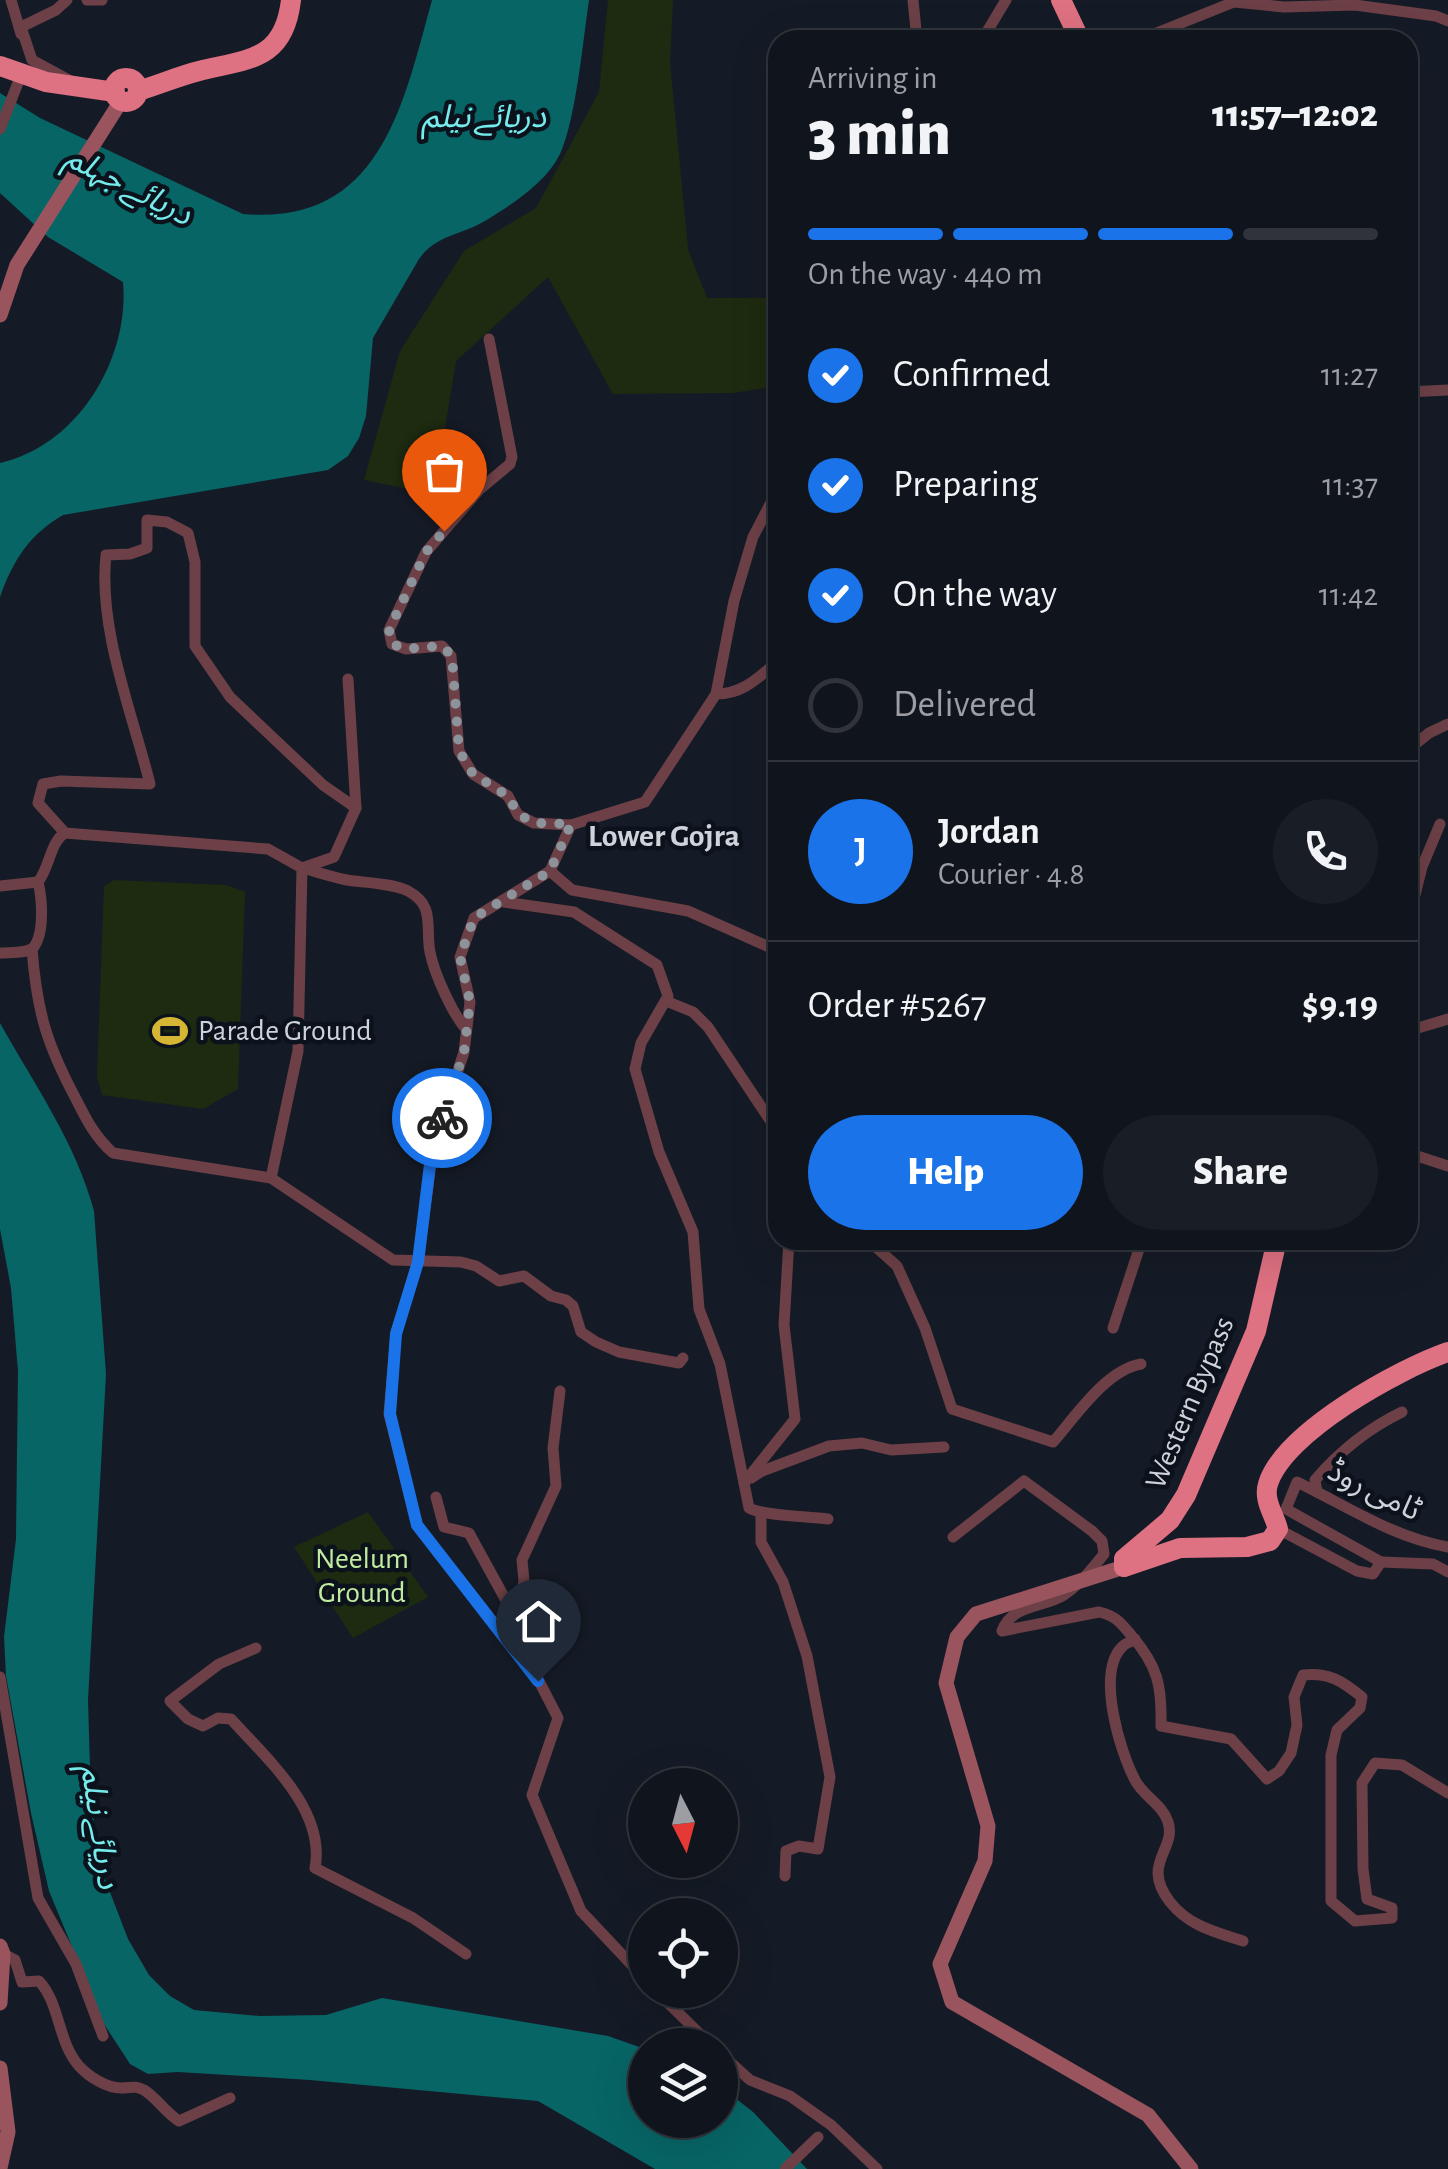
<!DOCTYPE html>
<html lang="en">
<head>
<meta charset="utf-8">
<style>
	body { margin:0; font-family:"Alegreya Sans","Noto Sans Arabic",sans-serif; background:#191d25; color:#f1f3f6; height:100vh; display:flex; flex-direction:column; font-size:38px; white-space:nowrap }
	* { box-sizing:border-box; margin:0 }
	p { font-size:32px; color:#9c9ea3 }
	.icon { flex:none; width:55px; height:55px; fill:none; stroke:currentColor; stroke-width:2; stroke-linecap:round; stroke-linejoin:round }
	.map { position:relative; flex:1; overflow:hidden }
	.drawer { position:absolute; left:768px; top:30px; width:650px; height:1220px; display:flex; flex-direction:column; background:#10141c; border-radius:30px; box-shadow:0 10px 40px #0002,0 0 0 2px #30333b }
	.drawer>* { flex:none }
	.needle { width:65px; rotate:174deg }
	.tools { position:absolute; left:628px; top:1768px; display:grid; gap:20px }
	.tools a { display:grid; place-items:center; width:110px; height:110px; border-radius:50%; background:#10141c; box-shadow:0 10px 40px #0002,0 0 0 2px #30333b; font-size:50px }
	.pin { position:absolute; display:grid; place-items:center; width:85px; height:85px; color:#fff; margin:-102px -42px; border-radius:50% 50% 50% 0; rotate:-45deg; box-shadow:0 0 10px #0007 }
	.pin .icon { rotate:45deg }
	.courier { position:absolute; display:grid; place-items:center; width:100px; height:100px; margin:-50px; border:8px solid #1a73e8; border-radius:50%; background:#fff; color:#222; box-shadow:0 2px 12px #0007 }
	.head em { font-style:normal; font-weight:800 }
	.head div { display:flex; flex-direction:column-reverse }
	.head { display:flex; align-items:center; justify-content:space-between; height:170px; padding:0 40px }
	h1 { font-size:65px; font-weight:800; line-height:75px }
	.bar { display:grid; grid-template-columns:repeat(4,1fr); gap:15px 10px; align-content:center; height:120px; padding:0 40px }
	.bar i { height:12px; border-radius:8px; background:#30333b }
	.bar .current { background:#1a73e8 }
	.bar p { grid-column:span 4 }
	.line { display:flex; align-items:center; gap:25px; padding:0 40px; border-top:2px solid #30333b }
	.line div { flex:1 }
	.round { display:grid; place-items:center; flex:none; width:105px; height:105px; border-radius:52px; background:#191d25 }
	ol { padding:0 40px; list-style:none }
	li { display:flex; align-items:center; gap:30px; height:110px }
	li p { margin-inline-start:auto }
	li .icon { padding:10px; border-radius:50%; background:#1a73e8; color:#fff; stroke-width:4 }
	li:last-child { color:#9c9ea3 }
	li i { width:55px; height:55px; border:5px solid #30333b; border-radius:50% }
	.cta { display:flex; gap:20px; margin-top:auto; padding:20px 40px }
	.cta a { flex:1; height:115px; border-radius:60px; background:#1a73e8; color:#fff; font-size:40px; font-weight:800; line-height:115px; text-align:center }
	.cta a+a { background:#191d25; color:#f1f3f6 }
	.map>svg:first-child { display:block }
	.green { fill:#1d2b10 }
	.water { fill:#076566 }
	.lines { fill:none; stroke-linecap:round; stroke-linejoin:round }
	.street { stroke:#6c4046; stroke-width:11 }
	.secondary { stroke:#9a545e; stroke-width:15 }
	.highway { stroke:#de7182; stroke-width:20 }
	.done { stroke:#8d939b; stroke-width:10; stroke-dasharray:0 18 }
	.route { stroke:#1a73e8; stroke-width:12 }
	.labels { text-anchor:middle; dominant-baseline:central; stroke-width:9; stroke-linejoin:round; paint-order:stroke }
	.poi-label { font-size:30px; fill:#ced3da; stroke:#0c121c; text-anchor:start }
	.street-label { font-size:30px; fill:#ced3da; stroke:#0c121c }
	.park-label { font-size:30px; fill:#c1eba0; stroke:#0c121c }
	.water-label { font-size:32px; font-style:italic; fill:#75ebeb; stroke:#0c121c }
	.neighbourhood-label { font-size:32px; font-weight:bold; fill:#ced3da; stroke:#0c121c }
</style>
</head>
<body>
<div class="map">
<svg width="1448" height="2169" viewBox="0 0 1448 2169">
	<rect width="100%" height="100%" fill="#151b26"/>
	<g class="green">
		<path d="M608 0H673L670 63 688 249 707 298H777V386L733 393 613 394 548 277 456 361 434 494 364 480 400 351 464 251 536 208 599 92Z"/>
		<path d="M114 880 226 885 245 892 238 1089 203 1109 102 1095 97 1076 104 886Z"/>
		<path d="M368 1512 428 1597 353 1638 294 1547Z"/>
	</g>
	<g class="water">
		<path d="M432 0H589C583 40 576 119 560 154 545 184 512 204 485 221 461 235 436 235 419 259L373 338 366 416 359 438 348 456 328 470 63 515C30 534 13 560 0 597V463C78 446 130 358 123 282L48 237 0 193V93L40 118 243 214C380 226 403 106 432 0Z"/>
		<path d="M0 1023C34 1084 76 1143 94 1211L106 1374 88 1700 91 1803 103 1874 128 1939 149 1975 170 1996 194 2010 260 2016 326 2015 382 1998 608 2036 645 2049V2120H720V2086L753 2112 807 2169H655L538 2101 310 2080 178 2072 148 2074 130 2064 104 2024 49 1891 31 1813 6 1676 4 1637 16 1539 18 1371 11 1288 0 1229Z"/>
	</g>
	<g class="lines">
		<g class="street">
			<path d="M11 0 21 34"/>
			<path d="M67 0 56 10 21 27 32 60 69 80"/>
			<path d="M87 0H102"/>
			<path d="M913 0 917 40"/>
			<path d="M982 40 1006 0"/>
			<path d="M1139 40 1234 2 1284 7 1355 5 1436 16 1448 21"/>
			<path d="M0 129 21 75"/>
			<path d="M489 339 512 457 510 464 480 489 426 552 389 630 392 644 406 649 442 646 451 656 459 751 473 774 508 796 518 815 534 823 571 825"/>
			<path d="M778 371 774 374 778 415"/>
			<path d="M1408 392 1448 390"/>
			<path d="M1408 608 1410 610"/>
			<path d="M716 694C743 694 758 678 778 661"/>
			<path d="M1408 750 1429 733 1448 724"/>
			<path d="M65 833 38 803 43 784 61 781 150 784C132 712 98 629 106 555L130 554 147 548V520L167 522 188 533 195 562V646L230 697 323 785 356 808"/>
			<path d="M302 868C317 872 332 877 347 880 366 883 391 883 408 891 436 906 425 927 430 952 434 973 452 1013 466 1029"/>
			<path d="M302 868 334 857 356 808 348 679"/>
			<path d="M550 871 572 890 688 911 778 951"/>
			<path d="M0 886 38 882"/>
			<path d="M504 902 574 912 657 965 668 996 641 1043 635 1069 659 1152 693 1232 699 1309 720 1364 749 1508C763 1516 807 1516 828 1519"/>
			<path d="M1408 923 1422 867 1440 824"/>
			<path d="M32 949C37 1013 47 1045 77 1101 87 1121 96 1138 113 1153L271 1178"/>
			<path d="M0 953C9 952 26 954 33 948 45 934 42 898 38 882 50 867 50 842 65 833L268 849 302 868 298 1051 271 1178 393 1260 461 1262 476 1266 499 1281 524 1276 551 1296 566 1300 573 1306 581 1332 596 1342 619 1352 679 1363 683 1358"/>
			<path d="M666 1001 693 1012 708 1027 778 1132"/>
			<path d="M1408 1031 1448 1019"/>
			<path d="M1408 1153 1448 1166"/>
			<path d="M775 1171 778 1175"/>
			<path d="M868 1240 897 1266 925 1328 952 1409 1053 1442C1076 1416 1106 1370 1141 1364"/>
			<path d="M1113 1328 1142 1240"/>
			<path d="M751 1478 762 1471 829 1446 862 1443 891 1450 944 1447"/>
			<path d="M744 1483 795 1419 784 1325 789 1240"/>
			<path d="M1317 1492 1315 1480C1339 1452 1369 1428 1402 1412"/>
			<path d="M436 1497 444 1527 469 1533 513 1613"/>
			<path d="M761 1514V1542L783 1582 807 1656 830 1777 818 1849 799 1846 786 1851 785 1876"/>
			<path d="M1278 1529 1357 1571 1373 1574 1381 1562 1286 1509 1297 1482C1347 1506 1392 1537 1448 1547"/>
			<path d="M953 1537 1024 1481 1092 1531 1102 1541 1104 1554C1092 1569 1080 1584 1064 1595 1043 1608 1012 1604 1002 1631L1099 1612C1116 1616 1120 1622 1131 1635 1158 1666 1162 1686 1161 1726L1231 1739 1267 1779 1279 1771 1291 1753 1297 1725 1294 1697 1303 1675C1329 1672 1342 1681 1362 1697L1360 1708 1337 1730 1331 1755V1901L1355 1921 1392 1918V1908L1367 1899 1363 1869 1362 1783 1375 1763 1402 1765 1448 1793"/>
			<path d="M1381 1562 1433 1564 1448 1572"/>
			<path d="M499 1631 518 1607 524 1581 522 1560 556 1486 553 1448 560 1391"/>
			<path d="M1135 1639C1131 1642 1125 1643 1122 1647 1096 1673 1120 1752 1135 1780 1143 1796 1163 1805 1168 1822 1177 1850 1140 1863 1170 1902 1189 1926 1215 1932 1243 1941"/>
			<path d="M256 1648 219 1664 170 1701 188 1719 203 1726 218 1718 231 1719C267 1759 326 1810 315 1868L413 1918 466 1954"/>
			<path d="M0 1677 38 1898 76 1964 103 2036"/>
			<path d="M3 1954 15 1960 22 1982 39 1981C60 2003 58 2043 79 2066 89 2077 107 2088 121 2088 131 2088 135 2085 144 2090 157 2098 165 2112 179 2121L230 2098"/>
			<path d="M645 1979 581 1911 532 1795 558 1718 539 1681 417 1525 389 1414 396 1333 418 1262 433 1147 464 1052 470 1002 460 957 474 918 550 871 571 825 645 802 716 694 734 601 753 537 778 489"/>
			<path d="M655 1990 711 2045"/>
			<path d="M720 2053 750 2080 790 2096 831 2125 877 2169"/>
			<path d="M785 2169 818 2137"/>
		</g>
		<g class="secondary">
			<path d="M0 315 17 265 121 101"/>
			<path d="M1124 1567 976 1614 957 1637 946 1683 988 1826 985 1861 940 1964 952 2002 1148 2115 1191 2169"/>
			<path d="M0 1946 3 1954 0 2003"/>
			<path d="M0 2068 8 2132 0 2168"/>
		</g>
		<g class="highway">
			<path d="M1061 0 1080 40"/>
			<path d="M0 66 46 82 115 92"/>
			<circle cx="126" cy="90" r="12"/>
			<path d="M138 91C158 85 179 76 199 71 248 59 284 61 291 0"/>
			<path d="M1124 1567 1180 1548 1247 1547 1270 1541 1278 1529C1274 1514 1263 1500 1268 1484 1284 1432 1399 1369 1448 1352"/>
			<path d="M1124 1567V1559L1170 1520 1186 1495 1256 1331 1277 1240"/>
		</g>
	</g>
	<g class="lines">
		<path class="done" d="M442 1118 464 1052 470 1002 460 957 474 918 550 871 571 824 534 823 518 814 508 796 473 774 459 751 452 656 442 646 406 649 392 644 389 630 426 552 444 531"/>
		<path class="route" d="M442 1118 432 1148 418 1262 396 1334 390 1414 417 1525 538 1681"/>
	</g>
	<defs>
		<symbol id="stadium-bare" viewBox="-9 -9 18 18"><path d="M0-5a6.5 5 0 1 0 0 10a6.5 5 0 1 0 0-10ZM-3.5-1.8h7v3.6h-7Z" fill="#d5b534" stroke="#0c121c" stroke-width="2.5" paint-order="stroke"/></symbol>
	</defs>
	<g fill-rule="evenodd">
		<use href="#stadium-bare" x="145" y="1006" width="50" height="50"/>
	</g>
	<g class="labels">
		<g class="poi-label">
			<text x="198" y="1031">Parade Ground</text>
		</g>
		<g class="street-label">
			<text transform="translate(1190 1403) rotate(-67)">Western Bypass</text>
			<text transform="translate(1374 1491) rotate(26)">ٹامی روڈ</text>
		</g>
		<g class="park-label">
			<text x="362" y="1559">Neelum<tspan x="362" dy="34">Ground</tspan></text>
		</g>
		<g class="water-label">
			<text x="484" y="117">دریائے نیلم</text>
			<text transform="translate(129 186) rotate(27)">دریائے جہلم</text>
			<text transform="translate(100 1827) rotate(82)">دریائے نیلم</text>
		</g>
		<g class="neighbourhood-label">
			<text x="664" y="836">Lower Gojra</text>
		</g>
	</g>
</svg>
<div class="tools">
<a><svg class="needle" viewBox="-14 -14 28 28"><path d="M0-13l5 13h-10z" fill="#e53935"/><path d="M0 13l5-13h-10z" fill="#9c9ea3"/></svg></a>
<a><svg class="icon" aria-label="locate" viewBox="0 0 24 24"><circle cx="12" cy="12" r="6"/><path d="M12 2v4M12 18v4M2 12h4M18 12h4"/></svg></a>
<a><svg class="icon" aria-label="layers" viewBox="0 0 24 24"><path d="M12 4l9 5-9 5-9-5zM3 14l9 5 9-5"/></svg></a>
</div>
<div class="pin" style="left:444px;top:531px;background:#ea580c"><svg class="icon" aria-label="bag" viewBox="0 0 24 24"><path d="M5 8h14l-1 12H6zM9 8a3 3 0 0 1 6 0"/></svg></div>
<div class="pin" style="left:538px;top:1681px;background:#1f2937"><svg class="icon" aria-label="home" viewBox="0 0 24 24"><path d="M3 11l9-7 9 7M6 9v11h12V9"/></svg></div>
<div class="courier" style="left:442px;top:1118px"><svg class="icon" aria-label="bike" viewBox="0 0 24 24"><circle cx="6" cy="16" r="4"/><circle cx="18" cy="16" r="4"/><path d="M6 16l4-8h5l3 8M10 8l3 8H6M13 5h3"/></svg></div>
<section class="drawer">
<div class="head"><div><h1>3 min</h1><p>Arriving in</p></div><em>11:57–12:02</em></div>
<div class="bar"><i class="current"></i><i class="current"></i><i class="current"></i><i></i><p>On the way · 440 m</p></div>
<ol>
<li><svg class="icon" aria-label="check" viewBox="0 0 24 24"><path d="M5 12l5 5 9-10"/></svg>Confirmed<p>11:27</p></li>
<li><svg class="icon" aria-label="check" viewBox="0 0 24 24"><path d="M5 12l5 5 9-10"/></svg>Preparing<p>11:37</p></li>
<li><svg class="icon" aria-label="check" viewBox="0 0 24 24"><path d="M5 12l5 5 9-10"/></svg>On the way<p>11:42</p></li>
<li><i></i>Delivered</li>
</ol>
<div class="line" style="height:180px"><b class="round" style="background:#1a73e8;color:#fff">J</b><div><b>Jordan</b><p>Courier · 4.8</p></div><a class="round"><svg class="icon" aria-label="phone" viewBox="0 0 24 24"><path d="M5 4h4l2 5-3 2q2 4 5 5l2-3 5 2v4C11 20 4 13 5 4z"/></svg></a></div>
<div class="line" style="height:130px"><div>Order #5267</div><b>$9.19</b></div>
<div class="cta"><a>Help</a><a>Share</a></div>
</section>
</div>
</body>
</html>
